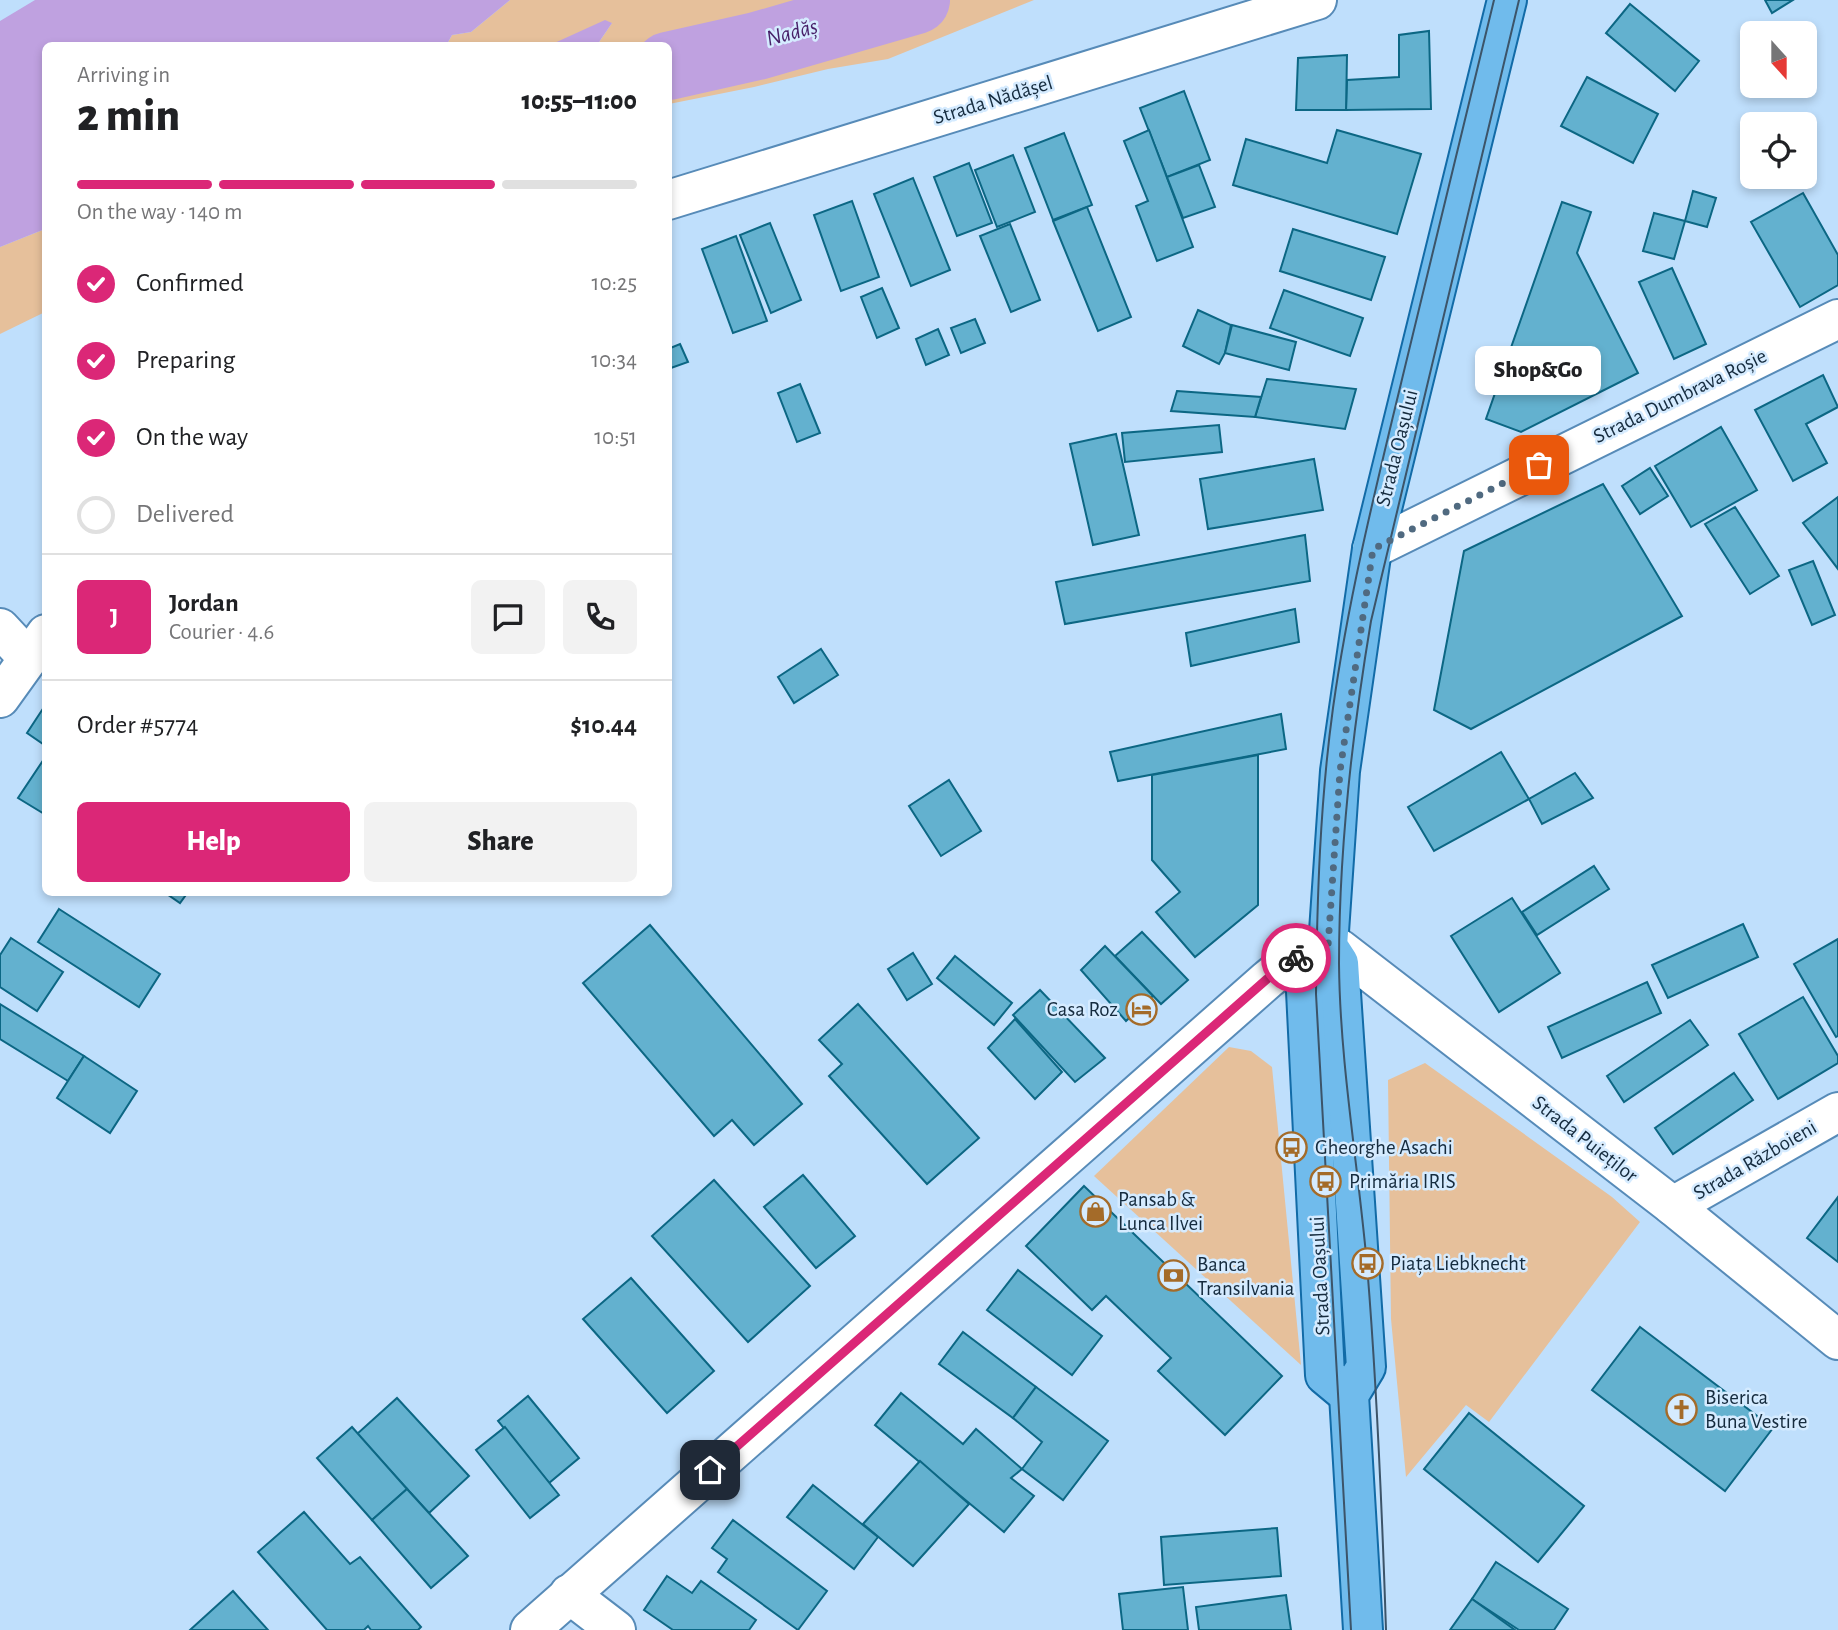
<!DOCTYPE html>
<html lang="en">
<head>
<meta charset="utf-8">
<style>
	body { margin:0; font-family:"Alegreya Sans",sans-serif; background:#f2f2f2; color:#202124; height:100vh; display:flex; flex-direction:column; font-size:26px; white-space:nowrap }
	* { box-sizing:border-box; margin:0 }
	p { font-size:23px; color:#757577 }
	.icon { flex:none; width:38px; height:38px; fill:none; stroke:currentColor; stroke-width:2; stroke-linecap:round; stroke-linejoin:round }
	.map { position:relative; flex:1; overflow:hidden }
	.side { position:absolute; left:42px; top:42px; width:630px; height:854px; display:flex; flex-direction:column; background:#fff; border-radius:10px; box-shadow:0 4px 10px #0003 }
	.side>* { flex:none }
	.needle { width:46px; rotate:159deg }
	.fabs { position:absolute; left:1740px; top:21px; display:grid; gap:14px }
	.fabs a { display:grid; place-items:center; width:77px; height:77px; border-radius:10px; background:#fff; box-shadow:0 4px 10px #0003; font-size:35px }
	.pin { position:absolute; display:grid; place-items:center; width:60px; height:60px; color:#fff; margin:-30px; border-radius:14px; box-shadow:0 4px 10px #0006 }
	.courier { position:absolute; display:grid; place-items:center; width:70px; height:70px; margin:-35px; border:5px solid #db2777; border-radius:50%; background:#fff; color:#222; box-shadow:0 2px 9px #0007 }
	.bubble { position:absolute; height:49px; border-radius:10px; background:#fff; box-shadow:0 4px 10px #0003; font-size:23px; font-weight:800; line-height:49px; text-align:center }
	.summary em { font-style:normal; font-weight:800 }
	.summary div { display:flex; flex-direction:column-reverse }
	.summary { display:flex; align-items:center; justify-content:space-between; height:119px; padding:0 35px }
	h1 { font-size:46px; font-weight:800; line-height:52px }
	.bar { display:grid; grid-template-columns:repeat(4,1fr); gap:10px 7px; align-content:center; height:84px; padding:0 35px }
	.bar i { height:9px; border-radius:5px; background:#e0e0e0 }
	.bar .on { background:#db2777 }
	.bar p { grid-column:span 4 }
	.line { display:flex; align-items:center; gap:18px; padding:0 35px; border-top:2px solid #e0e0e0 }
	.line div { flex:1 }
	.round { display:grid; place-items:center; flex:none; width:74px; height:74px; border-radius:10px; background:#f2f2f2 }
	ol { padding:0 35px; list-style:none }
	li { display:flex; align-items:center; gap:21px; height:77px }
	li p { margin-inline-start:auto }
	li .icon { padding:7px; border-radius:50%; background:#db2777; color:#fff; stroke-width:4 }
	li:last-child { color:#757577 }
	li i { width:38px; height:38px; border:4px solid #e0e0e0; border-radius:50% }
	.action { display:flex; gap:14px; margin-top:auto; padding:14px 35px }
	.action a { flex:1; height:80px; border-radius:10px; background:#db2777; color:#fff; font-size:28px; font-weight:800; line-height:80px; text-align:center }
	.action a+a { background:#f2f2f2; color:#202124 }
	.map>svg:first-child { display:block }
	.green { fill:#e6c09b }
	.water { fill:#bfa1e0 }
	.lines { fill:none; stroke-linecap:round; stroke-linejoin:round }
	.river { stroke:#bfa1e0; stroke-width:68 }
	.building { fill:#63b1cf; stroke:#0c6784; stroke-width:2 }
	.minor-casing { stroke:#578bb8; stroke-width:42 }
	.major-casing { stroke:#126ba7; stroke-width:42 }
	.minor { stroke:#fff; stroke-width:38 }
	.major { stroke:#70bbec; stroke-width:38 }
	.tram { stroke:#3c5469; stroke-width:2 }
	.done { stroke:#506a80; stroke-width:7; stroke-dasharray:0 12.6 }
	.route { stroke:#db2777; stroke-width:9 }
	.labels { text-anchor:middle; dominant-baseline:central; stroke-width:5; stroke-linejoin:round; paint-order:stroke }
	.street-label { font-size:21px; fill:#152b3e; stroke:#d5ebff }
	.poi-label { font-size:21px; fill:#152b3e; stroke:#d5ebff; text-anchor:start }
	.water-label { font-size:23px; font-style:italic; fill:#471f68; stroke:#d5ebff }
</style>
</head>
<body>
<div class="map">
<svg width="1838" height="1630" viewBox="0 0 1838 1630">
	<rect width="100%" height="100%" fill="#bfdffc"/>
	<g class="green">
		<path d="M510 0H1034L888 59 828 69 754 87 669 104 668 46 597 45 612 23 550 45 447 44 452 35 471 32Z"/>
		<path d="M45 229V312L0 334V247Z"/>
		<path d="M1229 1047 1251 1051 1272 1067 1301 1365 1094 1176Z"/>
		<path d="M1425 1063 1612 1197 1640 1222 1489 1422 1466 1405 1406 1477 1391 1319 1388 1080Z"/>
	</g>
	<g class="water">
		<path d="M35 0H510L471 32 452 35 447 44 460 45 46 46 45 229 0 247V21Z"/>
		<path d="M605 20 612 23 597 45H550Z"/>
	</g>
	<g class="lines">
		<path class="river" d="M668 66 757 46 916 0"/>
	</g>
	<g class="building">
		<path d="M1765 0H1793L1772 13Z"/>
		<path d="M1630 4 1699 61 1675 91 1606 33Z"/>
		<path d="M1429 31 1431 109 1346 110 1347 80 1399 77V35Z"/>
		<path d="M1347 55 1346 110H1296L1298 58Z"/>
		<path d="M1587 77 1658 114 1633 163 1561 126Z"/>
		<path d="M1184 91 1210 160 1167 177 1140 108Z"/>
		<path d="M1149 130 1193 247 1157 261 1136 206 1148 201 1124 141Z"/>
		<path d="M1337 130 1421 154 1397 234 1233 185 1246 139 1327 163Z"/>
		<path d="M1064 133 1092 205 1053 220 1025 148Z"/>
		<path d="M1013 155 1035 212 997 227 975 170Z"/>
		<path d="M969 163 992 223 957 236 934 177Z"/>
		<path d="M1199 165 1215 207 1183 218 1167 177Z"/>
		<path d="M913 178 950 270 911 286 874 194Z"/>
		<path d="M1693 191 1716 198 1707 227 1685 221Z"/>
		<path d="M1803 193 1838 255V285L1800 307 1751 222Z"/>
		<path d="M852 201 879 277 841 291 814 215Z"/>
		<path d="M1562 202 1591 212 1577 253 1638 373 1521 432 1486 419Z"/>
		<path d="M1087 207 1131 317 1098 331 1053 221Z"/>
		<path d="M1654 213 1685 221 1674 259 1643 251Z"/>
		<path d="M770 223 801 300 771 313 740 235Z"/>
		<path d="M1010 224 1040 300 1011 312 980 236Z"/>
		<path d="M1293 229 1385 257 1371 300 1280 271Z"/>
		<path d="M736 236 767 321 733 333 702 249Z"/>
		<path d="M1672 268 1706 344 1674 359 1639 282Z"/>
		<path d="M882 288 899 328 877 338 861 297Z"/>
		<path d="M1284 290 1363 318 1350 356 1270 328Z"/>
		<path d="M1198 310 1231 325 1225 353 1219 364 1183 346Z"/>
		<path d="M975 319 985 343 961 353 951 328Z"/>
		<path d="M1232 325 1296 342 1289 370 1225 353Z"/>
		<path d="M938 329 949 355 926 365 916 339Z"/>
		<path d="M680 344 688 362 668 369V349Z"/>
		<path d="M1823 375 1838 407 1806 424 1827 463 1793 481 1755 410Z"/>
		<path d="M1267 379 1356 389 1345 429 1255 417Z"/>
		<path d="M800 384 820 433 797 442 778 393Z"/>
		<path d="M1177 391 1261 397 1255 417 1171 411Z"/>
		<path d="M1219 425 1222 452 1125 462 1122 433Z"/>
		<path d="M1721 427 1757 490 1691 527 1655 466Z"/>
		<path d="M1116 434 1139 535 1093 545 1070 444Z"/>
		<path d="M1314 459 1323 510 1208 529 1200 479Z"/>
		<path d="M1650 468 1668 496 1640 514 1622 486Z"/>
		<path d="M1603 484 1682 616 1471 729 1434 710 1464 551Z"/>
		<path d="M1838 497V569L1803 523Z"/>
		<path d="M1735 507 1779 576 1750 594 1705 524Z"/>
		<path d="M1305 535 1310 581 1065 624 1056 582Z"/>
		<path d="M1813 561 1835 615 1812 625 1789 570Z"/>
		<path d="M1295 609 1299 642 1191 666 1186 633Z"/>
		<path d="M821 649 838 675 794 703 778 677Z"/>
		<path d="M46 704V746L27 733Z"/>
		<path d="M1281 714 1286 749 1118 781 1110 752Z"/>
		<path d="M1501 752 1529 799 1434 851 1408 807Z"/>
		<path d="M1258 755V905L1195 957 1156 912 1180 892 1152 860V775Z"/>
		<path d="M46 756V815L18 798Z"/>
		<path d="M1575 773 1593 798 1542 824 1529 799Z"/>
		<path d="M949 780 981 831 941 856 909 806Z"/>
		<path d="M1594 866 1609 889 1537 935 1522 912Z"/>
		<path d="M164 892H188L180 903Z"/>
		<path d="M1512 898 1560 973 1499 1012 1451 936Z"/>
		<path d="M59 909 160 974 139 1007 38 942Z"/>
		<path d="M1743 924 1758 957 1668 998 1652 965Z"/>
		<path d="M650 925 802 1104 754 1145 732 1120 714 1136 583 983Z"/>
		<path d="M1142 932 1188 980 1161 1004 1115 956Z"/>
		<path d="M11 938 63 972 37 1011 0 987V955Z"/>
		<path d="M1838 939V1036L1836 1037 1794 964Z"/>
		<path d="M1105 946 1153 996 1126 1021 1081 970Z"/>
		<path d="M913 953 932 984 907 1000 888 969Z"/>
		<path d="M955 956 1012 1003 994 1025 937 978Z"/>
		<path d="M1647 982 1661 1013 1562 1058 1548 1027Z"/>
		<path d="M1040 990 1105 1058 1075 1082 1013 1015Z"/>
		<path d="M1803 997 1838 1056V1063L1778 1099 1739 1034Z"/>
		<path d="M0 1004 84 1056 68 1081 0 1039Z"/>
		<path d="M858 1004 979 1138 927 1184 829 1076 842 1064 819 1040Z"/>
		<path d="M1015 1019 1062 1072 1035 1099 988 1048Z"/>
		<path d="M1690 1020 1708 1045 1624 1102 1607 1076Z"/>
		<path d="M84 1056 137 1091 110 1133 57 1098Z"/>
		<path d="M1734 1073 1753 1100 1673 1154 1655 1128Z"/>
		<path d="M803 1175 855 1236 816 1268 764 1207Z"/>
		<path d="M714 1180 810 1286 748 1342 652 1236Z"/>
		<path d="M1084 1186 1282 1376 1225 1435 1158 1371 1171 1358 1106 1296 1092 1310 1026 1246Z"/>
		<path d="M1838 1197V1262L1807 1238Z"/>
		<path d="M1018 1270 1102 1336 1072 1375 987 1310Z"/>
		<path d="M631 1278 714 1371 667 1413 583 1319Z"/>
		<path d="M1640 1327 1773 1428 1725 1491 1592 1390Z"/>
		<path d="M963 1332 1036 1387 1013 1418 939 1364Z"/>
		<path d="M1036 1387 1108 1441 1063 1500 1022 1469 1042 1442 1013 1418Z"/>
		<path d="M901 1393 963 1444 976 1429 1022 1469 1011 1478 1034 1496 1004 1532 875 1425Z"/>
		<path d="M528 1396 579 1458 549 1483 498 1421Z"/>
		<path d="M397 1398 469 1476 429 1513 357 1434Z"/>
		<path d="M1469 1413 1584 1506 1538 1562 1424 1469Z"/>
		<path d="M352 1427 407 1489 372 1520 317 1458Z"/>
		<path d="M505 1427 559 1495 530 1518 476 1450Z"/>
		<path d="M920 1461 969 1504 913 1566 863 1524Z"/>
		<path d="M813 1485 878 1537 854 1569 787 1517Z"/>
		<path d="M407 1489 468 1556 431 1588 372 1520Z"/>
		<path d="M304 1512 350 1564 360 1557 421 1627 418 1630H371L368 1626 364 1630H327L258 1552Z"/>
		<path d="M733 1520 827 1591 798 1630 718 1572 727 1559 712 1548Z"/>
		<path d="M1277 1528 1281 1576 1164 1585 1161 1537Z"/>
		<path d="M1496 1562 1568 1609 1554 1630H1519L1472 1599Z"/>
		<path d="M667 1576 692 1593 701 1581 756 1620 749 1630H673L644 1610Z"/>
		<path d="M1183 1587 1188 1630H1123L1119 1594Z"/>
		<path d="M233 1591 268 1630H190Z"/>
		<path d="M1286 1595 1291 1630H1199L1196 1607Z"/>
		<path d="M1472 1599 1515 1630H1450Z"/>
	</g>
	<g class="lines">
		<defs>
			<g id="minor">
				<path d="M668 200 1317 0"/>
				<path d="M1372 549 1838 319"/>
				<path d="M0 628 27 657"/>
				<path d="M0 698 46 634"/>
				<path d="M1673 1206 1838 1112"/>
				<path d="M569 1594 616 1630"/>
				<path d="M530 1630 1267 980C1288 963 1311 940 1340 949L1673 1206 1838 1340"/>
			</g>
			<g id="major">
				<path d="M1328 946 1305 971 1325 1375 1349 1395"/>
				<path d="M1363 1630 1349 1395 1366 1367 1339 963 1328 946 1340 771 1372 549 1507 0"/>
			</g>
		</defs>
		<use href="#minor" class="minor-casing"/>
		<use href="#major" class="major-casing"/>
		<use href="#minor" class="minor"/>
		<use href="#major" class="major"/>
		<g class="tram">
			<path d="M1351 1630 1316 994C1317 899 1320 803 1333 708 1349 594 1377 483 1404 371 1434 247 1464 124 1494 0"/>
			<path d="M1386 1630C1382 1508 1377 1386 1367 1265 1358 1164 1340 1064 1339 964 1339 849 1352 734 1371 621L1519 0"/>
		</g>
	</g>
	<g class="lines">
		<path class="done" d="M1296 958 1316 947 1328 946 1340 771 1373 549 1539 465"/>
		<path class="route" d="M710 1470 1267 979 1296 958"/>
	</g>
	<defs>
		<symbol id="hotel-ring" viewBox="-11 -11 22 22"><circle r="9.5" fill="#d5ebff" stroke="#a46b29" stroke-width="1.5"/><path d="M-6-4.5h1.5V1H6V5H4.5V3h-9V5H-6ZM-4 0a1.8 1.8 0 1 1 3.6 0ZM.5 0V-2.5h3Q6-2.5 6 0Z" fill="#a46b29"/></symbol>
		<symbol id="bus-ring" viewBox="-11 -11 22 22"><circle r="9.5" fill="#d5ebff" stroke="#a46b29" stroke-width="1.5"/><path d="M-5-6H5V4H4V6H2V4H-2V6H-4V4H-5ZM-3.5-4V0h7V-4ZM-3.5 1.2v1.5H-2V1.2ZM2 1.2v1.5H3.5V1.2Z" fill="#a46b29"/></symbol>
		<symbol id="shop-ring" viewBox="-11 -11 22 22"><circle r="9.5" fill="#d5ebff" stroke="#a46b29" stroke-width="1.5"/><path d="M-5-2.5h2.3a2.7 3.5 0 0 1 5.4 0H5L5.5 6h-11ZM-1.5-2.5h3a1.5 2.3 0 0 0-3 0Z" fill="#a46b29"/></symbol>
		<symbol id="bank-ring" viewBox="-11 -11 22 22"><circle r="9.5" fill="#d5ebff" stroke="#a46b29" stroke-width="1.5"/><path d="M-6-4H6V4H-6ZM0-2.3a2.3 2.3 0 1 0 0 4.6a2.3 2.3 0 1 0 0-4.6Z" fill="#a46b29"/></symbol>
		<symbol id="church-ring" viewBox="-11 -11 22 22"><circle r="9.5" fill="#d5ebff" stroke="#a46b29" stroke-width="1.5"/><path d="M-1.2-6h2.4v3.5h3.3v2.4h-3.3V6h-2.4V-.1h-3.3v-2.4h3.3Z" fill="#a46b29"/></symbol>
	</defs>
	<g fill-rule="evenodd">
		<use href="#hotel-ring" x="1124" y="992" width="35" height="35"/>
		<use href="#bus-ring" x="1274" y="1130" width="35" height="35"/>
		<use href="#bus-ring" x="1308" y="1164" width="35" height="35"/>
		<use href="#shop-ring" x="1078" y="1194" width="35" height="35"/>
		<use href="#bus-ring" x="1350" y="1246" width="35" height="35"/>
		<use href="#bank-ring" x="1156" y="1258" width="35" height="35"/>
		<use href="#church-ring" x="1664" y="1392" width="35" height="35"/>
	</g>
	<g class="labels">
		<g class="street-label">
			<text transform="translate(993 100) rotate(-17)">Strada Nădășel</text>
			<text transform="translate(1680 396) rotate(-26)">Strada Dumbrava Roșie</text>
			<text transform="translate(1397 448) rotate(-76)">Strada Oașului</text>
			<text transform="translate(1585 1139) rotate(38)">Strada Puieților</text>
			<text transform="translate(1755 1160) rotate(-30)">Strada Războieni</text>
			<text transform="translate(1320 1276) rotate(-93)">Strada Oașului</text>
		</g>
		<g class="poi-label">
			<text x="1118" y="1009" text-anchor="end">Casa Roz</text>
			<text x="1315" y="1147">Gheorghe Asachi</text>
			<text x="1349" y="1181">Primăria IRIS</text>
			<text x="1118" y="1199">Pansab &amp;<tspan x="1118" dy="24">Lunca Ilvei</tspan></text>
			<text x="1390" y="1263">Piața Liebknecht</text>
			<text x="1197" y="1264">Banca<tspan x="1197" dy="24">Transilvania</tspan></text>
			<text x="1705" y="1397">Biserica<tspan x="1705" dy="24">Buna Vestire</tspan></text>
		</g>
		<g class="water-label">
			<text transform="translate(792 33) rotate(-15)">Nadăș</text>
		</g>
	</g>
</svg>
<div class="fabs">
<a><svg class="needle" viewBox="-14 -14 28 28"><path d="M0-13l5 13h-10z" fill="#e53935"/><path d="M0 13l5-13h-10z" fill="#757577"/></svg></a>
<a><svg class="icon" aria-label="locate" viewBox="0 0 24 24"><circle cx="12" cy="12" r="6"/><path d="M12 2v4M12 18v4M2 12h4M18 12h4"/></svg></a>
</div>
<div class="pin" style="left:1539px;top:465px;background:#ea580c"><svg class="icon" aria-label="bag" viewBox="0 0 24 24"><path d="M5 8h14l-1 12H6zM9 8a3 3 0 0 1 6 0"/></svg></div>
<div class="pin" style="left:710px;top:1470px;background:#1f2937"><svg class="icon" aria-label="home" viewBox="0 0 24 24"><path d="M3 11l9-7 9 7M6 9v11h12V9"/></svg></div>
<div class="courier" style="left:1296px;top:958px"><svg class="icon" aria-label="bike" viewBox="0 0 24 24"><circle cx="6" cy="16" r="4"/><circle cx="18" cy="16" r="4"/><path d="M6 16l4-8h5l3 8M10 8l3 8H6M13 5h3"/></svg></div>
<div class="bubble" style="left:1475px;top:346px;width:126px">Shop&amp;Go</div>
<section class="side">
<div class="summary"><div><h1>2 min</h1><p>Arriving in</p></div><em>10:55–11:00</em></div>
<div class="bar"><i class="on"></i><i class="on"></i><i class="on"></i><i></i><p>On the way · 140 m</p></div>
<ol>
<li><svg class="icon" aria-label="check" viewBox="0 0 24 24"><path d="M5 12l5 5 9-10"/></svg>Confirmed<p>10:25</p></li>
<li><svg class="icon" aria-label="check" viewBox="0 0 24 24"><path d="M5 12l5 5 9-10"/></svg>Preparing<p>10:34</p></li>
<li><svg class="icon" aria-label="check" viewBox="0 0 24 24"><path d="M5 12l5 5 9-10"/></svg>On the way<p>10:51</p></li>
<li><i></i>Delivered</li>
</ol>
<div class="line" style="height:126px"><b class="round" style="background:#db2777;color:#fff">J</b><div><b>Jordan</b><p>Courier · 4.6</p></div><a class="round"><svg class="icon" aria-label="chat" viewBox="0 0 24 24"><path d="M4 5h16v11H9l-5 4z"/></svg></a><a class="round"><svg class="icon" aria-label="phone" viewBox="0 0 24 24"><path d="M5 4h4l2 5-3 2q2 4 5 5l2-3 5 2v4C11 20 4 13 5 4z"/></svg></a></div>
<div class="line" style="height:91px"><div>Order #5774</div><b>$10.44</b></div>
<div class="action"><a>Help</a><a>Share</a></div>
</section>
</div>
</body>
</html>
